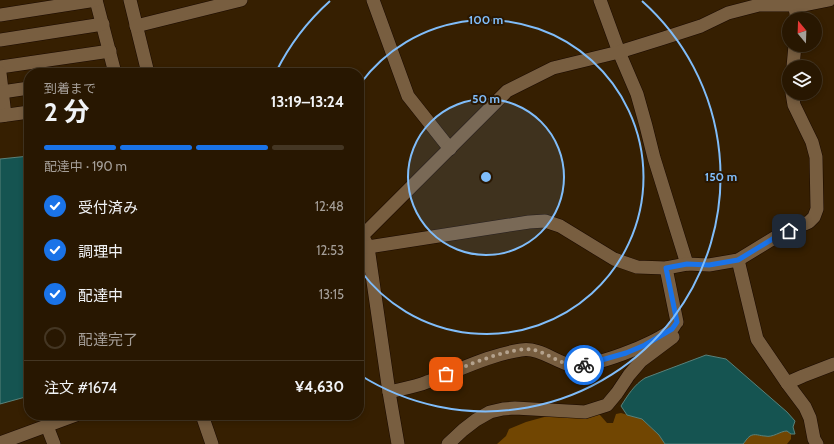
<!DOCTYPE html>
<html lang="ja">
<head>
<meta charset="utf-8">
<style>
	body { margin:0; font-family:Cabin,"Noto Sans JP",sans-serif; background:#30200b; color:#f1f3f6; height:100vh; display:flex; flex-direction:column; font-size:15px; white-space:nowrap }
	* { box-sizing:border-box; margin:0 }
	p { font-size:13px; color:#a59f99 }
	.icon { flex:none; width:22px; height:22px; fill:none; stroke:currentColor; stroke-width:2; stroke-linecap:round; stroke-linejoin:round }
	.map { position:relative; flex:1; overflow:hidden }
	.details { position:absolute; left:24px; top:68px; width:340px; height:352px; display:flex; flex-direction:column; background:#281701; border-radius:16px; box-shadow:0 2px 6px #0003,0 0 0 1px #443623 }
	.details>* { flex:none }
	.needle { width:26px; rotate:341deg }
	.controls { position:absolute; left:782px; top:12px; display:grid; gap:8px }
	.controls a { display:grid; place-items:center; width:40px; height:40px; border-radius:50%; background:#281701; box-shadow:0 2px 6px #0003,0 0 0 1px #443623; font-size:20px }
	.pin { position:absolute; display:grid; place-items:center; width:34px; height:34px; color:#fff; margin:-17px; border-radius:8px; box-shadow:0 2px 6px #0006 }
	.courier { position:absolute; display:grid; place-items:center; width:40px; height:40px; margin:-20px; border:3px solid #1a73e8; border-radius:50%; background:#fff; color:#222; box-shadow:0 1px 5px #0007 }
	.headline em { font-style:normal; font-weight:700 }
	.headline div { display:flex; flex-direction:column-reverse }
	.headline { display:flex; align-items:center; justify-content:space-between; height:68px; padding:0 20px }
	h1 { font-size:26px; font-weight:700; line-height:30px }
	.bar { display:grid; grid-template-columns:repeat(4,1fr); gap:6px 4px; align-content:center; height:48px; padding:0 20px }
	.bar i { height:5px; border-radius:3px; background:#443623 }
	.bar .active { background:#1a73e8 }
	.bar p { grid-column:span 4 }
	.line { display:flex; align-items:center; gap:10px; padding:0 20px; border-top:1px solid #443623 }
	.line div { flex:1 }
	ol { padding:0 20px; list-style:none }
	li { display:flex; align-items:center; gap:12px; height:44px }
	li p { margin-inline-start:auto }
	li .icon { padding:4px; border-radius:50%; background:#1a73e8; color:#fff; stroke-width:4 }
	li:last-child { color:#a59f99 }
	li i { width:22px; height:22px; border:2px solid #443623; border-radius:50% }
	.map>svg:first-child { display:block }
	.forest { fill:#714602 }
	.water { fill:#155451; stroke:#59817a }
	.lines { fill:none; stroke-linecap:round; stroke-linejoin:round }
	.minor-casing { stroke:#1a0a00; stroke-width:14 }
	.minor { stroke:#785e40; stroke-width:13 }
	.done { stroke:#b4a28d; stroke-width:4; stroke-dasharray:0 7.2 }
	.route { stroke:#1a73e8; stroke-width:5 }
	.ring { fill:none; stroke:#80bdfa; stroke-width:2 }
	.centre { fill:#80bdfa; stroke:#291702; stroke-width:2 }
	.ring-label { font-size:12px; text-anchor:middle; font-weight:bold; fill:#80bdfa; stroke:#291702; stroke-width:4; stroke-linejoin:round; paint-order:stroke }
</style>
</head>
<body>
<div class="map">
<svg width="834" height="444" viewBox="0 0 834 444">
	<rect width="100%" height="100%" fill="#361f01"/>
	<g class="forest">
		<path d="M621 413 642 419 659 435 665 444H497L506 436 509 429 526 422 555 414 600 415 607 423H613L616 414Z"/>
		<path d="M781 431H787L791 434V439L787 444H743C745 442 747 438 750 436 759 430 772 438 781 431Z"/>
	</g>
	<g class="water">
		<path d="M29 156V396L0 404V159Z"/>
		<path d="M706 355 726 359 787 412 795 421 793 427 795 434H791L787 431C780 431 773 438 765 436 760 436 755 433 750 436 747 438 745 442 743 444H665L659 435 642 419 627 415 621 406C628 395 634 385 645 378Z"/>
	</g>
	<g class="lines">
		<defs>
			<g id="minor">
				<path d="M96 0 115 73"/>
				<path d="M130 0 148 73"/>
				<path d="M373 0 408 96 450 149"/>
				<path d="M600 0 619 52 637 94 646 126 654 158 687 264"/>
				<path d="M793 0 796 13V19"/>
				<path d="M0 15 96 0"/>
				<path d="M136 26 241 0"/>
				<path d="M0 40 103 24"/>
				<path d="M0 67 110 51"/>
				<path d="M793 67 795 45"/>
				<path d="M0 73 5 115"/>
				<path d="M2 92 29 88"/>
				<path d="M0 116 29 112"/>
				<path d="M359 239 507 91 553 68 619 52 664 38 701 26 728 13 759 5H804L829 0"/>
				<path d="M364 239 368 247 389 392 398 444"/>
				<path d="M368 247 529 222 545 221 560 226 614 259 637 267 666 268 687 264 709 265 738 260 779 235 809 222 814 217 817 209 816 157 812 142 794 105 792 93"/>
				<path d="M738 260 757 339 787 383 805 407 810 418 814 439 817 444"/>
				<path d="M787 383 803 376 834 364"/>
				<path d="M389 392C401 389 415 387 427 382 458 371 488 355 521 350 539 347 554 361 570 365 588 370 658 343 672 329 674 327 675 324 677 322L666 268"/>
				<path d="M202 415 212 444"/>
				<path d="M47 426 54 444"/>
				<path d="M0 443 76 415"/>
				<path d="M448 444 463 430 476 420 490 412 503 409 515 408 585 412 607 405 617 393 629 375 641 361 673 337"/>
			</g>
		</defs>
		<use href="#minor" class="minor-casing"/>
		<use href="#minor" class="minor"/>
	</g>
	<g class="lines">
		<path class="done" d="M446 374C466 366 514 345 534 350 551 354 566 369 584 365"/>
		<path class="route" d="M584 365 626 353 645 345 672 329 677 322 666 268 687 264 709 265 738 260 779 235 789 231"/>
	</g>
	<circle cx="486" cy="177" r="78" fill="#80bdfa" fill-opacity=".12"/>
	<g class="ring">
		<circle cx="486" cy="177" r="78"/>
		<path d="M360 84A157 157 0 1 1 360 270"/>
		<path d="M276 72A235 235 0 0 1 330 1M642 1A235 235 0 0 1 360 375"/>
	</g>
	<circle cx="486" cy="177" r="6" class="centre"/>
	<g class="ring-label">
		<text x="486" y="24">100 m</text>
		<text x="486" y="103">50 m</text>
		<text x="721" y="181">150 m</text>
	</g>
</svg>
<div class="controls">
<a><svg class="needle" viewBox="-14 -14 28 28"><path d="M0-13l5 13h-10z" fill="#e53935"/><path d="M0 13l5-13h-10z" fill="#a59f99"/></svg></a>
<a><svg class="icon" aria-label="layers" viewBox="0 0 24 24"><path d="M12 4l9 5-9 5-9-5zM3 14l9 5 9-5"/></svg></a>
</div>
<div class="pin" style="left:446px;top:374px;background:#ea580c"><svg class="icon" aria-label="bag" viewBox="0 0 24 24"><path d="M5 8h14l-1 12H6zM9 8a3 3 0 0 1 6 0"/></svg></div>
<div class="pin" style="left:789px;top:231px;background:#1f2937"><svg class="icon" aria-label="home" viewBox="0 0 24 24"><path d="M3 11l9-7 9 7M6 9v11h12V9"/></svg></div>
<div class="courier" style="left:584px;top:365px"><svg class="icon" aria-label="bike" viewBox="0 0 24 24"><circle cx="6" cy="16" r="4"/><circle cx="18" cy="16" r="4"/><path d="M6 16l4-8h5l3 8M10 8l3 8H6M13 5h3"/></svg></div>
<section class="details">
<div class="headline"><div><h1>2 分</h1><p>到着まで</p></div><em>13:19–13:24</em></div>
<div class="bar"><i class="active"></i><i class="active"></i><i class="active"></i><i></i><p>配達中 · 190 m</p></div>
<ol>
<li><svg class="icon" aria-label="check" viewBox="0 0 24 24"><path d="M5 12l5 5 9-10"/></svg>受付済み<p>12:48</p></li>
<li><svg class="icon" aria-label="check" viewBox="0 0 24 24"><path d="M5 12l5 5 9-10"/></svg>調理中<p>12:53</p></li>
<li><svg class="icon" aria-label="check" viewBox="0 0 24 24"><path d="M5 12l5 5 9-10"/></svg>配達中<p>13:15</p></li>
<li><i></i>配達完了</li>
</ol>
<div class="line" style="height:52px"><div>注文 #1674</div><b>¥4,630</b></div>
</section>
</div>
</body>
</html>
